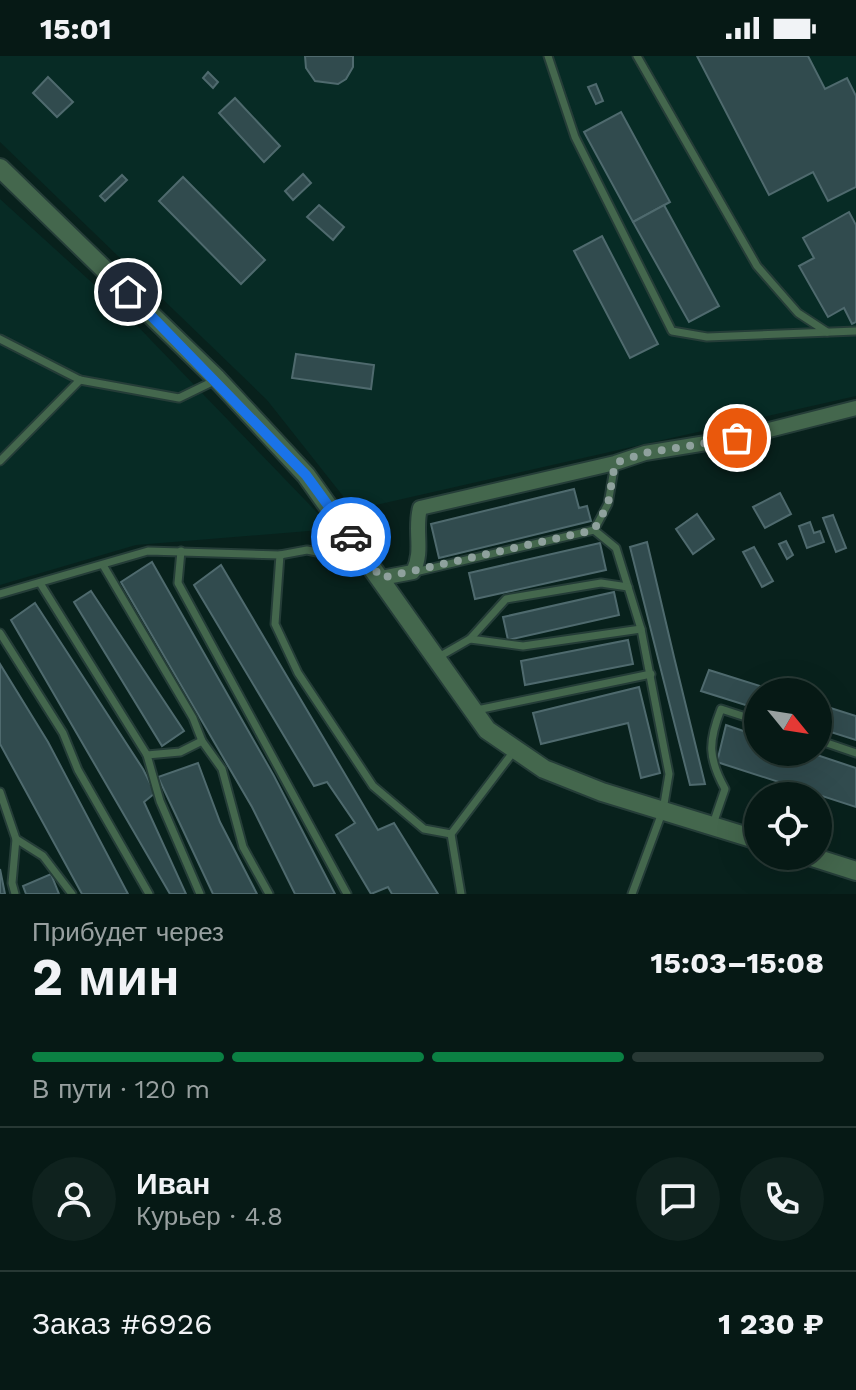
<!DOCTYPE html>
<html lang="ru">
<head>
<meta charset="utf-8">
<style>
	body { margin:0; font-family:"Work Sans",sans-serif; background:#0f221e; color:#f1f3f6; height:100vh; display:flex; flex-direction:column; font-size:30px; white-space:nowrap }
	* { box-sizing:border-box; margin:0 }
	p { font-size:26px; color:#98a0a0 }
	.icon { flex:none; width:44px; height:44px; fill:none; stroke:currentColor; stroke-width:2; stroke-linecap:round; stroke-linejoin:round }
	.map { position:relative; height:838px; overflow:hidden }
	.drawer { display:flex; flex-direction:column; background:#061915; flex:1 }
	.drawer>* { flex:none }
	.needle { width:52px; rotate:120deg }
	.fabs { position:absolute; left:744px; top:622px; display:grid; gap:16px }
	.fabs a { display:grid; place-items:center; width:88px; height:88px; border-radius:50%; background:#061915; box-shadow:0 8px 32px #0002,0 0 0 2px #273834; font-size:40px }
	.pin { position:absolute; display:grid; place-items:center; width:68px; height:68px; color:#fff; margin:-34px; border:4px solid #fff; border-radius:50%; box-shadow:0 2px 8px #0007 }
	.courier { position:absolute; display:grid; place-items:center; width:80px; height:80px; margin:-40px; border:6px solid #1a73e8; border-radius:50%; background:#fff; color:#222; box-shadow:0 2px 10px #0007 }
	.headline em { font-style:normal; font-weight:700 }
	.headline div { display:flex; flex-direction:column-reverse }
	.headline { display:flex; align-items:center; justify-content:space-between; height:136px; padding:0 32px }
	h1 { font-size:52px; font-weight:700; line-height:60px }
	.bar { display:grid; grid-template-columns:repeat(4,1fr); gap:12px 8px; align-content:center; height:96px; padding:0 32px }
	.bar i { height:10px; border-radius:6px; background:#273834 }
	.bar .current { background:#0b8043 }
	.bar p { grid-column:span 4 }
	.line { display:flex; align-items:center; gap:20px; padding:0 32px; border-top:2px solid #273834 }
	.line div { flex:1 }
	.round { display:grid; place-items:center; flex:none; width:84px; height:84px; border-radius:42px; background:#0f221e }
	.status { display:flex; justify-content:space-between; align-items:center; height:56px; padding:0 40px; background:#061915; direction:ltr }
	.status svg { height:22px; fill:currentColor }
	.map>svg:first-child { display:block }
	.built { fill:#072b25 }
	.building { fill:#314b4e; stroke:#4f6a6e; stroke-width:2 }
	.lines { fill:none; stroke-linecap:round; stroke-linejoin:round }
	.service-casing { stroke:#253d38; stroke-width:11 }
	.minor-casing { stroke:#253d38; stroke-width:18 }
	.tertiary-casing { stroke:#253d38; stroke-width:22 }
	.service { stroke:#44674d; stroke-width:7 }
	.minor { stroke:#44674d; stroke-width:14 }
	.tertiary { stroke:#44674d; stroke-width:18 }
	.done { stroke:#8fa19d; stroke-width:8; stroke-dasharray:0 14.4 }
	.route { stroke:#1a73e8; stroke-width:10 }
</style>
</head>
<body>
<div class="status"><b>15:01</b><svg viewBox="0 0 49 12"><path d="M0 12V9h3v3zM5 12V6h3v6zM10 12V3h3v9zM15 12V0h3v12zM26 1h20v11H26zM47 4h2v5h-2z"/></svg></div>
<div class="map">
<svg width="856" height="838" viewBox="0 0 856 838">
	<rect width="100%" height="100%" fill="#08211c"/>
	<g class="built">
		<path d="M0 0H856V340L354 454 267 344 0 86Z"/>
		<path d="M0 143 121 253 333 473 136 489 0 529Z"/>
	</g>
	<g class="building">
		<path d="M353 0V11L346 23 338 28 315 25 306 12 305 0Z"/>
		<path d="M697 0H808L825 33 847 22 856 40V131L828 145 813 116 769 139Z"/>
		<path d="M208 16 218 26 213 32 203 22Z"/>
		<path d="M48 21 73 46 57 61 33 37Z"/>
		<path d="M596 28 603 45 596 48 588 31Z"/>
		<path d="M235 42 280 90 264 106 219 57Z"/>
		<path d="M621 56 670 146 633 166 584 76Z"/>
		<path d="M303 118 311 127 293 144 285 135Z"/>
		<path d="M122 119 127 124 105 145 100 140Z"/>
		<path d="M183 121 265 204 241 228 159 145Z"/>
		<path d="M319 149 344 171 333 184 307 161Z"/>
		<path d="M664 149 719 250 689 266 633 166Z"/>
		<path d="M849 156 856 169V266L852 268 844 252 828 261 799 210 814 202 803 182Z"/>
		<path d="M602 180 658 288 630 302 574 195Z"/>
		<path d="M296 298 374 309 371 333 292 322Z"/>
		<path d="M574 433 579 452 587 450 591 465 439 502 431 468Z"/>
		<path d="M780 437 791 458 765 472 753 451Z"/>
		<path d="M697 458 714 483 693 498 676 473Z"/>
		<path d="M833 459 846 492 836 496 823 462Z"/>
		<path d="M810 466 814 477 820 475 824 486 807 492 799 470Z"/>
		<path d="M786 485 793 499 787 503 779 488Z"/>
		<path d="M647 486 674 601 705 728 690 729 630 491Z"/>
		<path d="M600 487 606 514 475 543 469 517Z"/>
		<path d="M754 491 773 525 762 531 743 496Z"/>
		<path d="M152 506 274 720 335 838H295L252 751 121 526Z"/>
		<path d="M221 509 378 774 394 767 438 838H392L388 831 371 838 336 779 355 767 327 726 314 730 194 529Z"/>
		<path d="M91 535 184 675 162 690 74 546Z"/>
		<path d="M614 536 619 559 508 584 503 561Z"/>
		<path d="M35 547 143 713 155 737 144 746 186 838H170L11 564Z"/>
		<path d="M628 584 633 608 525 629 521 605Z"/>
		<path d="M0 608 48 686 128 838H82L0 688Z"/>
		<path d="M709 614 779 636H758V653L701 635Z"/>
		<path d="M639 631 660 717 641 722 628 667 541 688 533 657Z"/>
		<path d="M818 648 856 660V684L818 672Z"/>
		<path d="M726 669 758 680V696H808L856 712V751L717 706Z"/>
		<path d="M198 707 220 766 257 838H213L158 721Z"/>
		<path d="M0 813 5 838H0Z"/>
		<path d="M51 818 59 838H26L23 830Z"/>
	</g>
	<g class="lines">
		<defs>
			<g id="service">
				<path d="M548 0 575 81 672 275 707 281 856 275"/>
				<path d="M637 0 757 210 798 257 827 276"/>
				<path d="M0 283 80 324 179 342 214 325"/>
				<path d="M0 405 80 324"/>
				<path d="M594 474 616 492 641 573 669 718 663 754 632 838"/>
				<path d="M181 495 178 527 347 838"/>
				<path d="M280 499 275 568 298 617 373 730 424 773 451 778"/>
				<path d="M103 509 193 662 202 685 222 713 243 791 269 838"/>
				<path d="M415 516 594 474 608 448 615 407"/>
				<path d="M40 527 147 699 180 696 202 685"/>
				<path d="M0 538 148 495 280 499 307 494 337 500 355 489"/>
				<path d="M0 577 63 677 78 714 149 838"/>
				<path d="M470 583 506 543 601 527 628 531"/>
				<path d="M437 602 470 583 523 590 641 573"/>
				<path d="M477 654 651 618"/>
				<path d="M818 684 856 697"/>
				<path d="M147 699 160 745 200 838"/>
				<path d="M0 736 16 783 43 800 72 838"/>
				<path d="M713 768 725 733C708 702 708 686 721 653L758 665"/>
				<path d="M15 838 12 827 16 783"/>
				<path d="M461 838 451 778 514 695"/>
			</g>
			<path id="minor" d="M381 522 413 516C424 495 414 475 420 452L615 407 645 397 737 382 856 352"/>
			<g id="tertiary">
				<path d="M0 112 217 323 306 419 487 674 544 713 602 736 758 784"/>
				<path d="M809 800 856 815"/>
			</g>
		</defs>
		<use href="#service" class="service-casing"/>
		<use href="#minor" class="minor-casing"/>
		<use href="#tertiary" class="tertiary-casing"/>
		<use href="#service" class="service"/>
		<use href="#minor" class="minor"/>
		<use href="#tertiary" class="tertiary"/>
	</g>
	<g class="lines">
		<path class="done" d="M351 481 381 522 594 474 608 448 615 407 645 397 737 382"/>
		<path class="route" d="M128 236 306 419 351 481"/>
	</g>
</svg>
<div class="fabs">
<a><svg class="needle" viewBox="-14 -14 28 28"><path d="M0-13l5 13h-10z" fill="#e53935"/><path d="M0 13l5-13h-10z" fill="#98a0a0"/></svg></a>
<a><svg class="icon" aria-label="locate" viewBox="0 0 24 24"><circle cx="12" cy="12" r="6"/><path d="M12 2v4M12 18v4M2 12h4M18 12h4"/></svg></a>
</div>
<div class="pin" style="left:737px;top:382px;background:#ea580c"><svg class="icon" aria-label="bag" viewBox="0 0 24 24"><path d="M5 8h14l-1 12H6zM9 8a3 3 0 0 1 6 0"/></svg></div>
<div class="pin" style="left:128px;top:236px;background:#1f2937"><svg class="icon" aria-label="home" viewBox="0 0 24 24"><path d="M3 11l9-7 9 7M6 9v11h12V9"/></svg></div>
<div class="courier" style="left:351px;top:481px"><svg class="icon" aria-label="car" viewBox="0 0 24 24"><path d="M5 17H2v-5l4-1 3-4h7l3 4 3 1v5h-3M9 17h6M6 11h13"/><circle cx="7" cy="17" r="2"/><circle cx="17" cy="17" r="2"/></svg></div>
</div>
<section class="drawer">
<div class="headline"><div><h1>2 мин</h1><p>Прибудет через</p></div><em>15:03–15:08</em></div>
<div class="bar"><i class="current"></i><i class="current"></i><i class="current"></i><i></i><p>В пути · 120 m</p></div>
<div class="line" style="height:144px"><a class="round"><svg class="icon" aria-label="person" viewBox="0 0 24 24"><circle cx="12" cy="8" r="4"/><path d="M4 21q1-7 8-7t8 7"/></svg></a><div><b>Иван</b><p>Курьер · 4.8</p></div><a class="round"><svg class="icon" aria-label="chat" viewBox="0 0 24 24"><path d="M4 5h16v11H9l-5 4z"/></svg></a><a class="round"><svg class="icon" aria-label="phone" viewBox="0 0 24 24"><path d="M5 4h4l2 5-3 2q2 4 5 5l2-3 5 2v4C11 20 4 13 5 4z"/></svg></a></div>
<div class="line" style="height:104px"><div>Заказ #6926</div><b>1 230 ₽</b></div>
</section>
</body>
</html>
